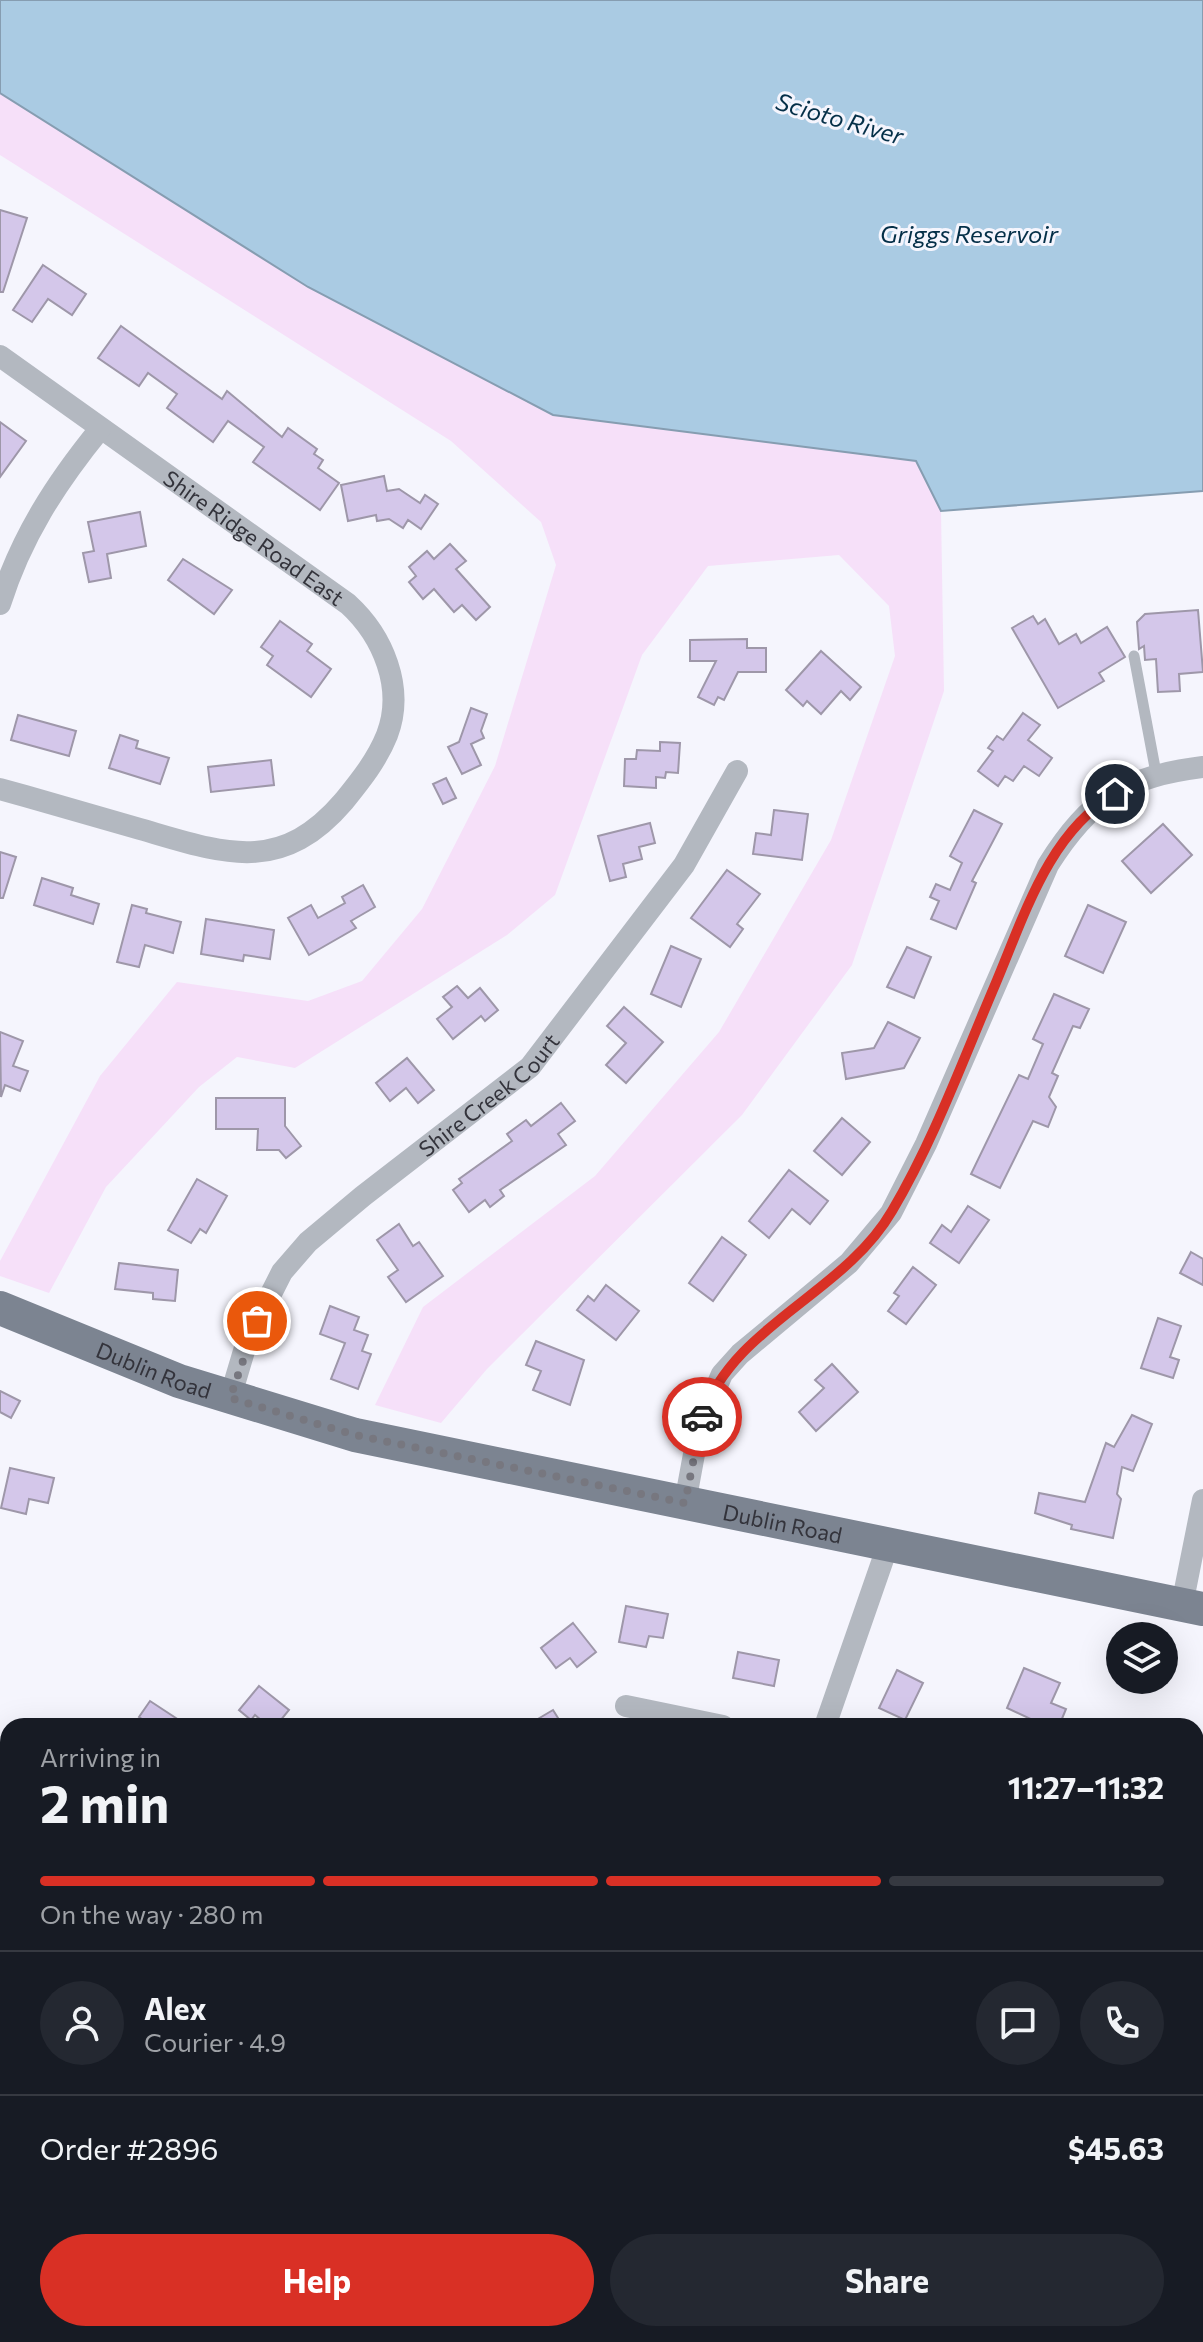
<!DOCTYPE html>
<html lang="en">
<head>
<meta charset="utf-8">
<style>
	body { margin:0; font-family:Commissioner,sans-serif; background:#242831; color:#f1f3f6; height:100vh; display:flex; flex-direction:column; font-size:30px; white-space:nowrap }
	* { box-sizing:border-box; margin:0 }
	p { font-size:26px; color:#9ea1a6 }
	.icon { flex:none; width:44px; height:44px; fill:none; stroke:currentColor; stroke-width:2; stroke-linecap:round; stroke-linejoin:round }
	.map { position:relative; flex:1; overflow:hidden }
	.drawer { position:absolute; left:0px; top:1718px; width:1204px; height:624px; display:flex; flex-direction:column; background:#171b24; border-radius:24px 24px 0 0; box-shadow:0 8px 32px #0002 }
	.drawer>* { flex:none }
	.tools { position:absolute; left:1106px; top:1622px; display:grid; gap:16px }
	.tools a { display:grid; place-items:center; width:72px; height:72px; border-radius:50%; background:#171b24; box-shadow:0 8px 32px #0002; font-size:40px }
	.pin { position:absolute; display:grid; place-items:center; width:68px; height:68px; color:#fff; margin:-34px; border:4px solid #fff; border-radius:50%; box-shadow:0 2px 8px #0007 }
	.courier { position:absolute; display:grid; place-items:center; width:80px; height:80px; margin:-40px; border:6px solid #d93025; border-radius:50%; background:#fff; color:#222; box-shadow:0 2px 10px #0007 }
	.overview em { font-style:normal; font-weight:700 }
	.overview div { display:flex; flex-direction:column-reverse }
	.overview { display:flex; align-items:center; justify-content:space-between; height:136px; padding:0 40px }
	h1 { font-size:52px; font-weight:700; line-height:60px }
	.bar { display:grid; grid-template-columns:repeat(4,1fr); gap:12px 8px; align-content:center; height:96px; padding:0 40px }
	.bar i { height:10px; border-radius:6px; background:#363941 }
	.bar .current { background:#d93025 }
	.bar p { grid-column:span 4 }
	.line { display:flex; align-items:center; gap:20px; padding:0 40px; border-top:2px solid #363941 }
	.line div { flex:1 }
	.round { display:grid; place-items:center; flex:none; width:84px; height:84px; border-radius:42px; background:#242831 }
	.primary-button { display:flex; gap:16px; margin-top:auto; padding:16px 40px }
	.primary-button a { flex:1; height:92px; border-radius:48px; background:#d93025; color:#fff; font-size:32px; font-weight:700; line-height:92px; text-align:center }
	.primary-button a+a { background:#242831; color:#f1f3f6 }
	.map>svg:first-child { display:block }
	.green { fill:#f6e0f9 }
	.water { fill:#aacbe3; stroke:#869db1; stroke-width:2 }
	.building { fill:#d4c7ea; stroke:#9e97a9; stroke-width:2 }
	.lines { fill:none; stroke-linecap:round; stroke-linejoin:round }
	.service { stroke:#b3b8c0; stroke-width:11 }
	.minor { stroke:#b3b8c0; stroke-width:22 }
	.primary { stroke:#7c8491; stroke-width:34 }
	.done { stroke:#77777f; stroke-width:8; stroke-dasharray:0 14.4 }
	.route { stroke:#d93025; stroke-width:10 }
	.labels { text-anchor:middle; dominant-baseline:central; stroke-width:6; stroke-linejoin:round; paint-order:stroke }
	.street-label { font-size:22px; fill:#33333b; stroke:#f5f5fd }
	.water-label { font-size:24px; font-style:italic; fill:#042f48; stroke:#f5f5fd }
</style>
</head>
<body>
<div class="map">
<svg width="1203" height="2342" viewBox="0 0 1203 2342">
	<rect width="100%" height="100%" fill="#f5f5fd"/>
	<path class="green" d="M0 93 308 287 553 415 916 461 941 511 944 691 852 965 742 1115 487 1369 441 1423 375 1405 423 1307 595 1176 719 1032 831 840 895 656 889 606 839 555 708 566 642 655 555 895 507 935 295 1068 237 1057 199 1087 106 1187 49 1293 0 1276V1261L100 1076 177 982 308 1001 362 981 422 909 495 766 556 565 541 522 451 441 0 155Z"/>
	<path class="water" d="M0 0H1203V491L941 511 916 461 553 415 308 287 0 93Z"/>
	<g class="building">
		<path d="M0 210 27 218 3 292H0Z"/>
		<path d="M43 265 86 294 72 315 48 299 32 322 13 310Z"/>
		<path d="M121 326 222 399 227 391 282 437 288 428 317 449 314 454 323 460 318 468 339 483 320 510 253 462 264 447 228 421 213 442 167 408 177 394 148 373 139 386 98 358Z"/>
		<path d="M0 422 26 441 0 477Z"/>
		<path d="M384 476 387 491 399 489 420 503 425 495 438 504 421 529 408 520 403 528 389 519 377 521 376 515 348 521 341 485Z"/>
		<path d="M140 512 146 546 107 554 111 578 89 582 83 553 94 551 88 522Z"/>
		<path d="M450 544 466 561 456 569 490 607 476 620 462 605 454 612 434 589 423 599 409 582 416 576 409 567 427 551 434 559Z"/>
		<path d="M183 559 232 590 214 614 168 580Z"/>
		<path d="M1198 610 1203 672 1179 674 1180 691 1158 692 1156 659 1145 660 1144 646 1139 649 1137 622 1145 614Z"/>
		<path d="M1033 616 1038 624 1045 619 1059 644 1076 634 1081 643 1107 627 1125 657 1099 673 1104 681 1058 708 1012 628Z"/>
		<path d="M280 621 312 644 307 651 331 669 311 697 267 665 273 656 261 647Z"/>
		<path d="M747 639V648H766V672H738L724 700 718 697 714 705 698 697 716 661H690V640Z"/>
		<path d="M821 651 861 687 850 700 841 691 821 714 807 701 803 706 786 690Z"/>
		<path d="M471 708 487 714 481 731 484 738 471 744 481 765 462 774 448 747 459 742Z"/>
		<path d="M1023 713 1040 725 1028 740 1052 758 1039 776 1024 766 1013 781 1005 776 998 786 978 771 993 751 988 748 997 736 1003 740Z"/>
		<path d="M18 715 76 731 69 756 11 740Z"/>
		<path d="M120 735 138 741 136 748 169 758 160 784 109 768Z"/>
		<path d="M660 742 680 743 678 773 666 772 665 778 656 777V788L624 786 625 759H636L637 750 660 751Z"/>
		<path d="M271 760 274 785 211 792 208 767Z"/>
		<path d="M446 778 456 798 443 804 433 784Z"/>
		<path d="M774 810 808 814 802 860 753 854 756 833 771 835Z"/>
		<path d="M974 810 1002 824 972 881 976 883 956 929 931 919 939 901 930 897 936 884 950 890 962 863 950 856Z"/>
		<path d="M650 823 655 843 639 847 642 859 623 864 626 877 610 881 598 836Z"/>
		<path d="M1163 824 1192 855 1151 893 1122 861Z"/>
		<path d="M0 852 16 857 3 898H0Z"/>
		<path d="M727 870 760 894 737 924 743 929 730 947 691 918Z"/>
		<path d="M42 878 73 888 71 895 99 904 93 924 34 905Z"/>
		<path d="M363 885 375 907 351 921 356 928 309 955 288 918 311 905 318 918 345 903 342 897Z"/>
		<path d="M132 905 147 909 146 913 181 922 173 953 145 945 139 967 117 962Z"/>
		<path d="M1088 905 1126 922 1103 973 1065 956Z"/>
		<path d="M206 919 274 930 270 959 244 955 243 961 201 954Z"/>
		<path d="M671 946 701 959 681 1007 651 994Z"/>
		<path d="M907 947 931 957 914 998 887 987Z"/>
		<path d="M457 986 468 998 480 988 498 1010 485 1021 481 1016 453 1039 437 1019 452 1007 443 997Z"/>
		<path d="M1054 994 1089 1009 1080 1028 1073 1026 1052 1073 1058 1076 1049 1097 1056 1107 1048 1127 1033 1121 1000 1188 971 1174 1019 1075 1028 1079 1043 1044 1033 1039Z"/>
		<path d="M624 1007 663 1042 626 1083 606 1065 626 1043 607 1026Z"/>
		<path d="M888 1022 920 1038 904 1068 846 1079 842 1053 874 1048Z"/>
		<path d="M0 1032 23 1041 13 1066 28 1071 20 1091 5 1085 1 1097Z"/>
		<path d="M407 1058 434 1090 418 1103 406 1088 390 1101 376 1083Z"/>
		<path d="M216 1098H285V1126L301 1146 286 1158 279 1150H257L258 1129H216Z"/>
		<path d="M561 1103 575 1121 558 1134 566 1145 500 1190 504 1196 490 1207 485 1200 469 1212 453 1190 462 1183 459 1179 512 1141 507 1134 526 1120 531 1126Z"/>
		<path d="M842 1118 870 1142 842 1175 814 1151Z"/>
		<path d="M789 1170 828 1201 810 1224 792 1209 769 1238 749 1221Z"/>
		<path d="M197 1179 227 1196 206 1233 200 1229 191 1243 168 1230Z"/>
		<path d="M968 1206 989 1220 959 1263 930 1243 942 1225 951 1232Z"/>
		<path d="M399 1224 413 1246 419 1242 443 1276 406 1302 388 1277 398 1270 377 1240Z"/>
		<path d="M722 1237 746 1255 713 1301 689 1283Z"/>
		<path d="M1191 1252 1203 1259V1285L1180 1273Z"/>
		<path d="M119 1263 178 1270 175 1301 153 1299V1293L115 1289Z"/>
		<path d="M913 1267 936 1285 906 1324 888 1311 899 1296 894 1293Z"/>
		<path d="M606 1285 639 1311 616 1340 577 1310 588 1296 594 1301Z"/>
		<path d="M330 1306 359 1317 354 1330 368 1335 362 1351 371 1354 358 1389 331 1379 345 1343 320 1334Z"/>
		<path d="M1158 1318 1181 1326 1170 1357 1179 1360 1173 1378 1141 1368Z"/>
		<path d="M536 1341 584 1360 570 1405 533 1390 541 1371 526 1365Z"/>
		<path d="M832 1364 858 1392 816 1431 799 1412 824 1388 815 1380Z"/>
		<path d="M0 1391 20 1401 11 1418 0 1412Z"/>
		<path d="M1132 1415 1152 1424 1133 1471 1122 1467 1117 1494 1121 1499 1113 1538 1071 1529 1072 1525 1035 1513 1039 1493 1085 1502 1106 1443 1114 1447Z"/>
		<path d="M10 1468 54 1478 48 1503 29 1499 26 1514 1 1508Z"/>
		<path d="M626 1606 668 1614 663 1638 649 1636 646 1647 619 1642Z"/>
		<path d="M573 1623 596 1652 577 1667 570 1658 556 1668 541 1648Z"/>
		<path d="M738 1652 779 1660 774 1686 733 1678Z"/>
		<path d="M1024 1668 1060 1683 1051 1703 1066 1709 1059 1726H1032L1033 1720 1007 1708Z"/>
		<path d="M897 1670 923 1683 905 1720 879 1708Z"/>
		<path d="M259 1686 289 1710 276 1726H268L255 1715 251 1720 239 1710Z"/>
		<path d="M150 1701 188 1726H152L139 1717Z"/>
		<path d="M553 1710 563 1726H526Z"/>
	</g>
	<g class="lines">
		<path class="service" d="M1134 656 1156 773"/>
		<g class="minor">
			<path id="s1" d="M0 356 348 604C383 636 405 688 387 735 377 760 361 780 344 801 280 876 223 853 140 829 94 816 47 802 0 789"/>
			<path d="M0 604C21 537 56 483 100 429"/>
			<path id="s2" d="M230 1398 247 1341 282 1272 308 1242 363 1196 530 1067 684 865 737 771"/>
			<path d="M685 1503 699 1427 722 1374 740 1354 849 1263 891 1213 926 1144 1048 865C1090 798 1125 777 1203 767"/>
			<path d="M1182 1605 1203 1500"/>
			<path d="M626 1706 723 1726"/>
			<path d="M825 1726 888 1545"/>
			<path d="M0 2025 8 2028"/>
			<path d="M1196 2035 1203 2023"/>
			<path d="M201 2334V2342"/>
			<path d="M1072 2334 1074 2342"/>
			<path d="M0 2341 8 2332"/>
			<path d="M417 2342 423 2334"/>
			<path d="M712 2342 715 2334"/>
		</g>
		<path class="primary" id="s3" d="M0 1308 179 1381 355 1435 1203 1609"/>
	</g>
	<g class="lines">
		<path class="done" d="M257 1321 230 1398 355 1435 685 1503 702 1417"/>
		<path class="route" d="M702 1417C733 1325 844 1294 892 1211 934 1140 963 1060 995 985 1024 917 1048 833 1115 794"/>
	</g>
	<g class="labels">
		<g class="street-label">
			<text stroke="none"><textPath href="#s1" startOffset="312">Shire Ridge Road East</textPath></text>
			<text stroke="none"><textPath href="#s2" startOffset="410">Shire Creek Court</textPath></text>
			<text stroke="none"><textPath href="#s3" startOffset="166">Dublin Road</textPath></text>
			<text stroke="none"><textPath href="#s3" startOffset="814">Dublin Road</textPath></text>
		</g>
		<g class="water-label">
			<text transform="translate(840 118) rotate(16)">Scioto River</text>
			<text x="969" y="233">Griggs Reservoir</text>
		</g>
	</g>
</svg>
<div class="tools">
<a><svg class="icon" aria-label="layers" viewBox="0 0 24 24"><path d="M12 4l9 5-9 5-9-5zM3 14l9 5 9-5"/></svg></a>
</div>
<div class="pin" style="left:257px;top:1321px;background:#ea580c"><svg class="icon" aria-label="bag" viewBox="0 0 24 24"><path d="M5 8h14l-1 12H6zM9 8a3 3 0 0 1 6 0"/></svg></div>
<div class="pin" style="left:1115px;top:794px;background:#1f2937"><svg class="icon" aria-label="home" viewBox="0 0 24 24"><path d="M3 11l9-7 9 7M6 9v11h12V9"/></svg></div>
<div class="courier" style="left:702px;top:1417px"><svg class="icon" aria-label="car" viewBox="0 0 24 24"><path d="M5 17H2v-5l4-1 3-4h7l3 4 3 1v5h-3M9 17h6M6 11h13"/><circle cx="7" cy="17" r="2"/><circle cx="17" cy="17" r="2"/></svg></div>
<section class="drawer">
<div class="overview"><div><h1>2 min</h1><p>Arriving in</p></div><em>11:27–11:32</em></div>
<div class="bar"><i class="current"></i><i class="current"></i><i class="current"></i><i></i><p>On the way · 280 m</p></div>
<div class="line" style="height:144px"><a class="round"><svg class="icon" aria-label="person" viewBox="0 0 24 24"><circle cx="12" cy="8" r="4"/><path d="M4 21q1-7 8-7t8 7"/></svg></a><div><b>Alex</b><p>Courier · 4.9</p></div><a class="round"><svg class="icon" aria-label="chat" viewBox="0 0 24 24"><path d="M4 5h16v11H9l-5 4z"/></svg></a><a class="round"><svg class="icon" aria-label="phone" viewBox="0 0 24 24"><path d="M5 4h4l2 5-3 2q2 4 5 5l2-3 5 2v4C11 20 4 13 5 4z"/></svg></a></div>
<div class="line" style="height:104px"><div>Order #2896</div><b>$45.63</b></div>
<div class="primary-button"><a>Help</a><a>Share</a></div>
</section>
</div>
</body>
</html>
